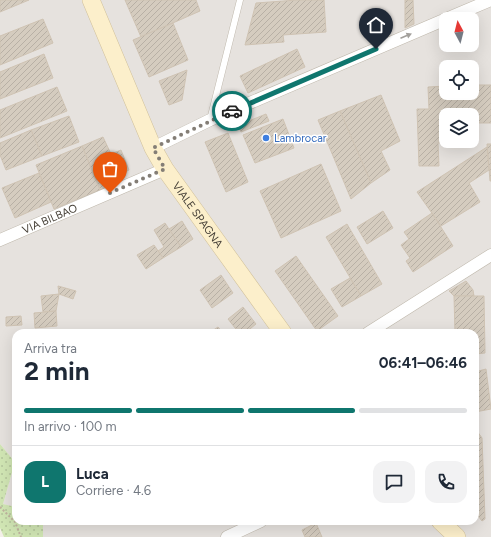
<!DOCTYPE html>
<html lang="it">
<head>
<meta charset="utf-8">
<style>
	body { margin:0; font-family:Figtree,sans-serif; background:#f2f2f3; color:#1f2937; height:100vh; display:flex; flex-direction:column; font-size:15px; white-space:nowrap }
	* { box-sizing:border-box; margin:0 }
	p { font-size:13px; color:#747a83 }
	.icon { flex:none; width:22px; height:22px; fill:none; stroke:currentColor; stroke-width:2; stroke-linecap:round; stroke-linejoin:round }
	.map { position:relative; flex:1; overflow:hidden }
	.sheet { position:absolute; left:12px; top:329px; width:467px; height:196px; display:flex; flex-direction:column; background:#fff; border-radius:12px; box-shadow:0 4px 16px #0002 }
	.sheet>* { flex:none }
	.needle { width:26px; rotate:353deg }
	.buttons { position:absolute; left:439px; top:12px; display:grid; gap:8px }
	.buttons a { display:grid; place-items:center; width:40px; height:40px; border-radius:8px; background:#fff; box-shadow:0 4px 16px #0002; font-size:20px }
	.pin { position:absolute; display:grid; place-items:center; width:34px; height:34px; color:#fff; margin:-41px -17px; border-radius:50% 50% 50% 0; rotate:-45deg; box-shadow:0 0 4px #0007 }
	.pin .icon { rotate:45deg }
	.courier { position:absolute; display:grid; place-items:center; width:40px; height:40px; margin:-20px; border:3px solid #0f766e; border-radius:50%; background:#fff; color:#222; box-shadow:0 1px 5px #0007 }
	.head em { font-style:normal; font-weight:700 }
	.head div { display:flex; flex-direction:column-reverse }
	.head { display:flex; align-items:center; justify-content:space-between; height:68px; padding:0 12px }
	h1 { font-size:26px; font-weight:700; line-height:30px }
	.bar { display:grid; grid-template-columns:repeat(4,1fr); gap:6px 4px; align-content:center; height:48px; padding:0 12px }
	.bar i { height:5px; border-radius:3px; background:#e0e1e3 }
	.bar .active { background:#0f766e }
	.bar p { grid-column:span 4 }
	.line { display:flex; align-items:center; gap:10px; padding:0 12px; border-top:1px solid #e0e1e3 }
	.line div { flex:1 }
	.round { display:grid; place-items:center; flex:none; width:42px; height:42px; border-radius:12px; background:#f2f2f3 }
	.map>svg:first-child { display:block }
	.industrial { fill:#e6e2de; fill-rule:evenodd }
	.grass { fill:url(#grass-dots) }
	.building { fill:url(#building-hatch); stroke:#cfc3b3; fill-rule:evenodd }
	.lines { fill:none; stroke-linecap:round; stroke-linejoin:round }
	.lane-casing { stroke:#bfb8ac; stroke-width:7 }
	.street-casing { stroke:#bfb8ac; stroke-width:13 }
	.secondary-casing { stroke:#d1c19b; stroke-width:18 }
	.path { stroke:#c0b39e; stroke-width:2; stroke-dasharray:2 2; stroke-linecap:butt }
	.lane { stroke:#fff; stroke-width:6 }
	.street { stroke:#fff; stroke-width:12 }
	.secondary { stroke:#fcefcb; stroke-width:17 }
	.oneway { fill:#a3a09c }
	.done { stroke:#847e76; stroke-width:4; stroke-dasharray:0 7.2 }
	.route { stroke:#0f766e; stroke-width:5 }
	.shop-dot { fill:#3f7fe0; stroke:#fff; stroke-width:1.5 }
	.labels { text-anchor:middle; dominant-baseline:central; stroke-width:3; stroke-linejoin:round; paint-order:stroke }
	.shop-label { font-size:11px; fill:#366cbe; stroke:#fff; text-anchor:start }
	.street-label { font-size:11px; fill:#474138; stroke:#fff }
</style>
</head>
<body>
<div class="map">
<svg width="491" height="537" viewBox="0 0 491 537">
	<defs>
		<pattern id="grass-dots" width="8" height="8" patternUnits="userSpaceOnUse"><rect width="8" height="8" fill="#d1e6b4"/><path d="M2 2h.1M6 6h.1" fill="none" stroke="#b5c69c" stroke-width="1.8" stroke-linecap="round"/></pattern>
		<pattern id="building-hatch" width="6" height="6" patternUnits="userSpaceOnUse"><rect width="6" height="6" fill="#d5ccbf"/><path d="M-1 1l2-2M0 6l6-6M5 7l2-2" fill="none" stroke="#b8b0a5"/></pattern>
	</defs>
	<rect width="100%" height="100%" fill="#f4f0e9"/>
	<path class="industrial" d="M0 0H491V537H43V521H475V333H16V507L3 504 15 462 0 444ZM446 19H472V45H446ZM446 67H472V93H446ZM446 115H472V141H446Z"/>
	<path class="grass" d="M0 444 15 462 3 504 16 507V521H43V537H4L0 528Z"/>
	<g class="building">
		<path d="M0 0H29L0 12Z"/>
		<path d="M125 0H196L200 11 141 37Z"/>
		<path d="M297 0H324L326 32 283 35 284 42 245 45 256 3Z"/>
		<path d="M405 0H413L414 24 405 28Z"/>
		<path d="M43 19 53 43 0 65V36Z"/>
		<path d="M173 23 188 60 149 77 133 40Z"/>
		<path d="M297 49 305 67 248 93 240 76Z"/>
		<path d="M44 54 53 78 0 99V72Z"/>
		<path d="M187 70 182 100 169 105 159 81Z"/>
		<path d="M472 85H491V123H473L474 142 438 143 439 166H419L417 109H429L428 87 446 86V93H472ZM446 115H472V141H446Z"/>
		<path d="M57 87 67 111 0 138V110Z"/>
		<path d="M381 95 400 141 381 151 390 170 371 183 340 111Z"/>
		<path d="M340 111 371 183 351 199 318 120Z"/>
		<path d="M266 114 269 121 241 132 239 125Z"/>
		<path d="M69 116 79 142 42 156 31 130Z"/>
		<path d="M283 119 294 148 255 163 243 135Z"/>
		<path d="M31 130 42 156 6 170 0 155V143Z"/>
		<path d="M228 133 248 182 226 192 205 142Z"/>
		<path d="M103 137 111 154 121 150 129 170 120 174 123 180 100 190 82 146Z"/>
		<path d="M487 144H491V181H490Z"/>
		<path d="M82 146 100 190 54 209 36 165Z"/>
		<path d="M487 147 489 170 469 183 480 202 441 226 417 192Z"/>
		<path d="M321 164 341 211 281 238 260 191Z"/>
		<path d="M39 173 51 202 15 218 2 188Z"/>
		<path d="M383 211 393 228 367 244 357 227Z"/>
		<path d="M432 213 453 246 413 272 406 261 410 258 401 245 409 239 404 232Z"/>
		<path d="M182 221 193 239 181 247 169 229Z"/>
		<path d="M165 223 181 247 163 258 158 251 164 247 154 230Z"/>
		<path d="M347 224 382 284 361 296 326 237Z"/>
		<path d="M154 245 163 258 146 269 137 255Z"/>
		<path d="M296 256 338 316 317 331 275 271Z"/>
		<path d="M221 275 233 293 212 308 200 290Z"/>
		<path d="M350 278 361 296 342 307 331 289Z"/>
		<path d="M466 281 473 290 474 296H454L449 291Z"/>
		<path d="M58 286 76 291 73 299 59 294Z"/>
		<path d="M59 294 56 311 43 312 41 296Z"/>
		<path d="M454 296H484L485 353 475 354V333H455Z"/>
		<path d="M243 307 256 324 245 333H239L228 319Z"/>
		<path d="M56 311 57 326 35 328 34 313Z"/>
		<path d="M21 316 22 325 6 326V317Z"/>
		<path d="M218 327 223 333H209Z"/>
		<path d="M486 369 491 409 475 412V372Z"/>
		<path d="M477 431 482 438 485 519 482 521 475 512V432Z"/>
		<path d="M316 523 322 537H305L302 530Z"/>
	</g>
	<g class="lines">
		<defs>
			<path id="lane" d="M210 120 240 0"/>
			<g id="street">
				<path d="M446 19 491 0"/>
				<path d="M153 148 210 120 446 19"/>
				<path id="s1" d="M0 240 165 169"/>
				<path d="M368 333 491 255"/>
				<path d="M227 537 261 521"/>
			</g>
			<g id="secondary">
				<path id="s2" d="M91 0 153 148 165 169 283 333"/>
				<path d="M440 521 457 537"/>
			</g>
		</defs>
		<use href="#lane" class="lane-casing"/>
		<use href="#street" class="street-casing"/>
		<use href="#secondary" class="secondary-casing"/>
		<path class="path" d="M0 507 15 522 21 537"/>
		<use href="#lane" class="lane"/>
		<use href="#street" class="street"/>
		<use href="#secondary" class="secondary"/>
	</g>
	<defs><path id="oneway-solid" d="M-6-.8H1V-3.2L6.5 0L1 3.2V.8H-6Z"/></defs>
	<use class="oneway" href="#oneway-solid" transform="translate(406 36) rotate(-23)"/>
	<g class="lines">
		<path class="done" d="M110 193 165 169 153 148 232 111"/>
		<path class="route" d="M232 111 376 49"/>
	</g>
	<circle class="shop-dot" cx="266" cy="138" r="4"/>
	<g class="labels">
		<g class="shop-label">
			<text x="274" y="138">Lambrocar</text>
		</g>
		<g class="street-label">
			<text stroke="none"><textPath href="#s2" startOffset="241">VIALE SPAGNA</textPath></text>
			<text stroke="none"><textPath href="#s1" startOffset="54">VIA BILBAO</textPath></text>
		</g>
	</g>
</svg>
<div class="buttons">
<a><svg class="needle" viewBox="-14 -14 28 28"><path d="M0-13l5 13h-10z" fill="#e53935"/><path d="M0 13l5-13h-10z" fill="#747a83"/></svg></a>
<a><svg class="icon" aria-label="locate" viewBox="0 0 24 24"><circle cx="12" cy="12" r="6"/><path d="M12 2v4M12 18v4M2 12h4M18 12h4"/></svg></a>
<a><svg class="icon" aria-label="layers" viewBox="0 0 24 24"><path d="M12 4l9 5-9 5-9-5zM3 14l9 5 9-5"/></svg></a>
</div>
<div class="pin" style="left:110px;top:193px;background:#ea580c"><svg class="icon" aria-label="bag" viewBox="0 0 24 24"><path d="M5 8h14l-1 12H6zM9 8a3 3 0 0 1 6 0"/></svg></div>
<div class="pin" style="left:376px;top:49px;background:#1f2937"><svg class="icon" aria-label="home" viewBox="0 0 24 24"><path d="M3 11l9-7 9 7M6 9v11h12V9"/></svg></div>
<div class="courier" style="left:232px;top:111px"><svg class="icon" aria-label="car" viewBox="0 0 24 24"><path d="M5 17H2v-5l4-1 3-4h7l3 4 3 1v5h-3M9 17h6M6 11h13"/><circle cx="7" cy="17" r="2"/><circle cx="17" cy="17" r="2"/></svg></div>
<section class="sheet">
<div class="head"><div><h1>2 min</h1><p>Arriva tra</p></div><em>06:41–06:46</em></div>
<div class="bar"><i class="active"></i><i class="active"></i><i class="active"></i><i></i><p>In arrivo · 100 m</p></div>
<div class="line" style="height:72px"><b class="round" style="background:#0f766e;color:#fff">L</b><div><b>Luca</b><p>Corriere · 4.6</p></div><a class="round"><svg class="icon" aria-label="chat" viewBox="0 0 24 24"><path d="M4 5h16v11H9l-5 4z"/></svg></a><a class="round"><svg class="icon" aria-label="phone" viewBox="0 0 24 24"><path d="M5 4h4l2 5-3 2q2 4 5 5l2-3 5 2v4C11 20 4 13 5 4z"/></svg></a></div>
</section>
</div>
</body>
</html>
